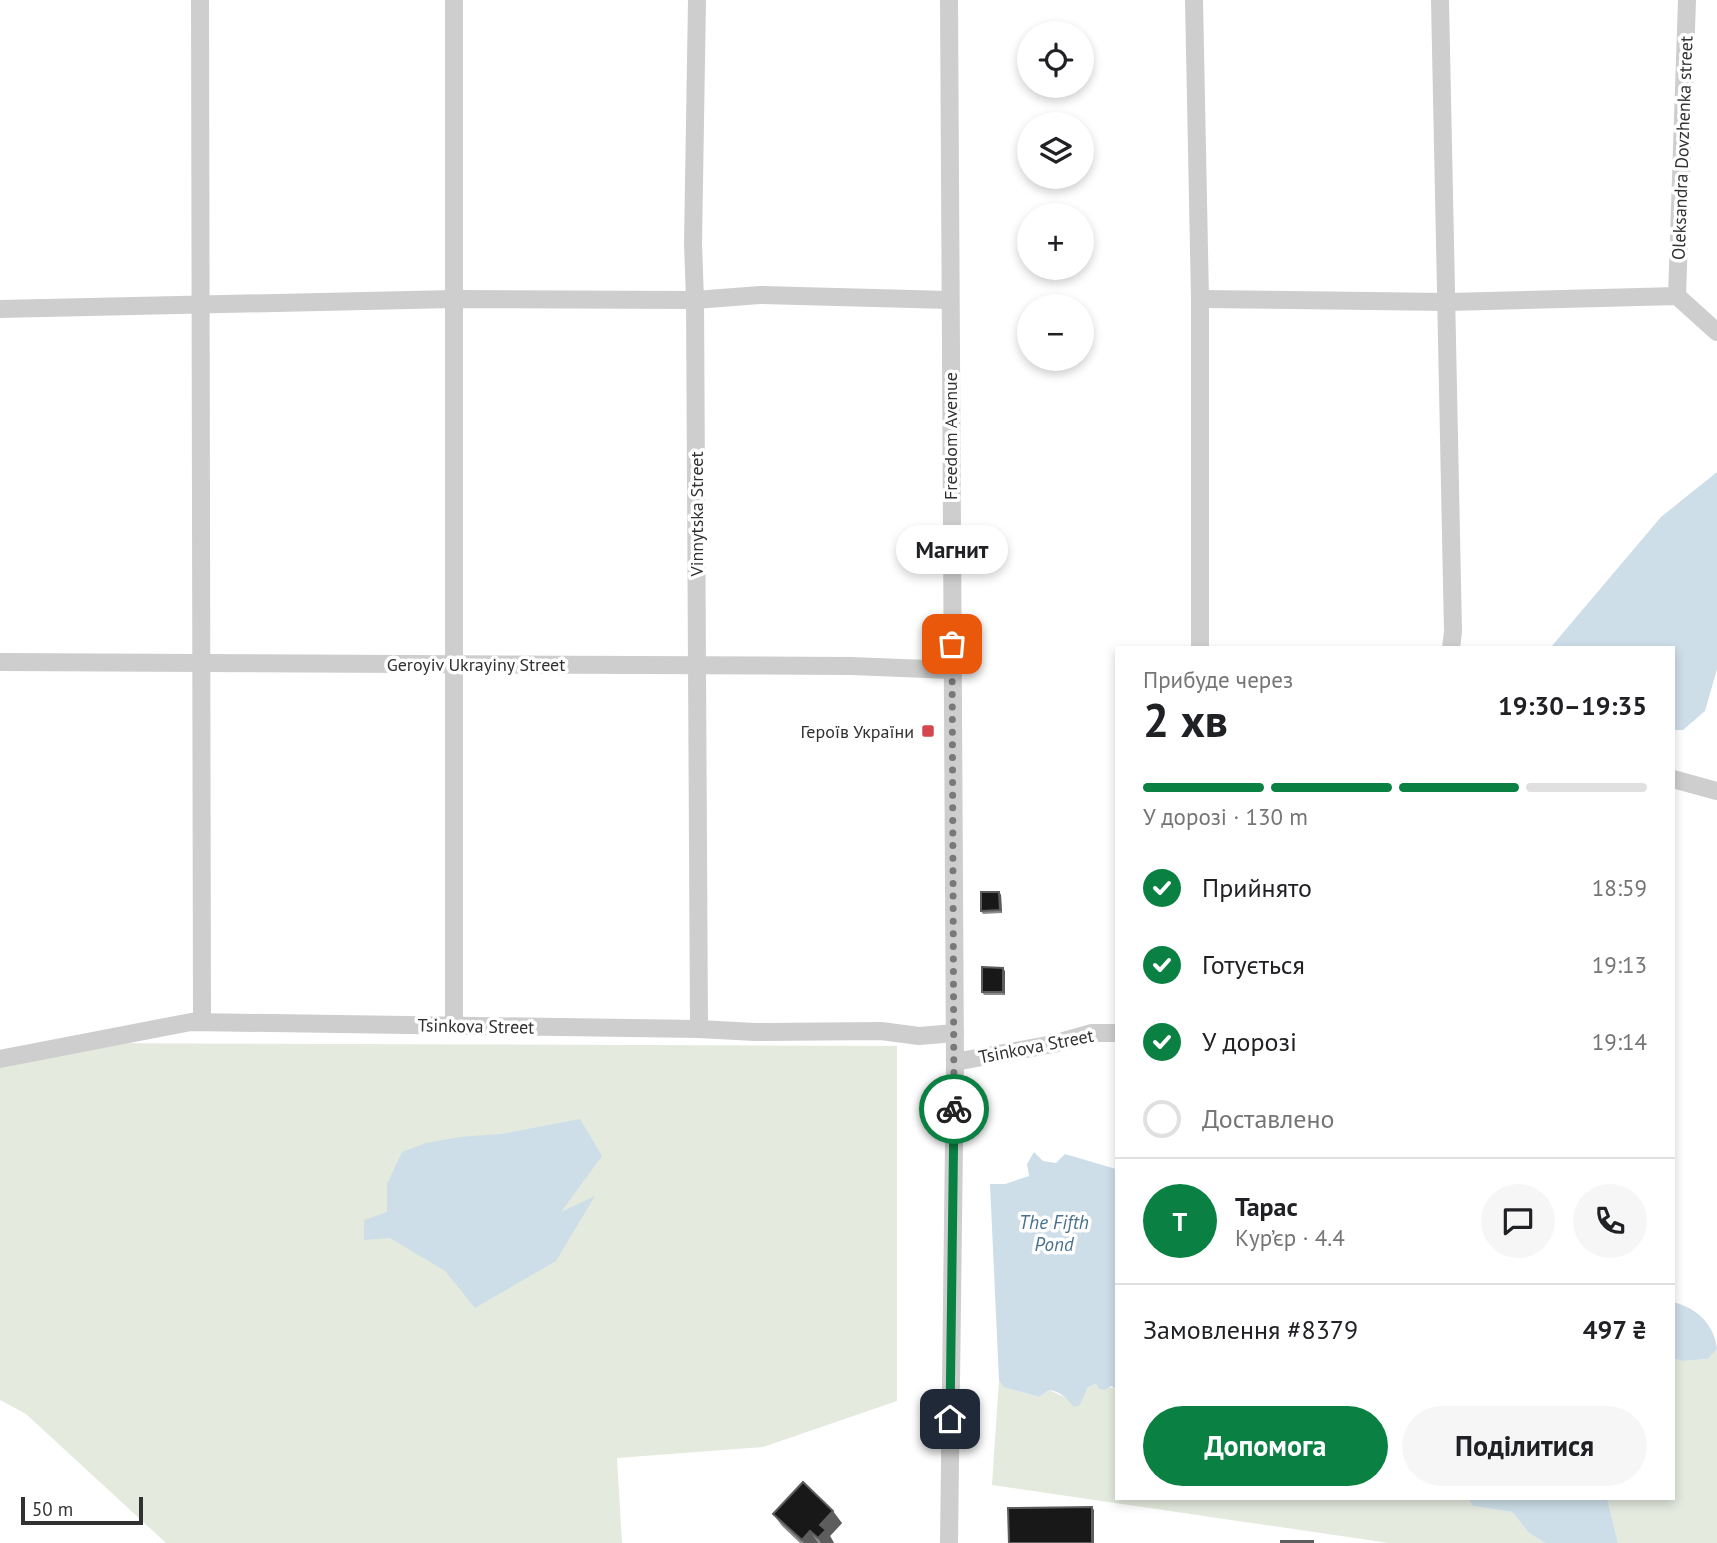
<!DOCTYPE html>
<html lang="uk">
<head>
<meta charset="utf-8">
<style>
	body { margin:0; font-family:"PT Sans",sans-serif; background:#f6f6f6; color:#202124; height:100vh; display:flex; flex-direction:column; font-size:26px; white-space:nowrap }
	* { box-sizing:border-box; margin:0 }
	p { font-size:23px; color:#757577 }
	.icon { flex:none; width:38px; height:38px; fill:none; stroke:currentColor; stroke-width:2; stroke-linecap:round; stroke-linejoin:round }
	.map { position:relative; flex:1; overflow:hidden }
	.side { position:absolute; left:1115px; top:646px; width:560px; height:854px; display:flex; flex-direction:column; background:#fff; border-radius:0px; box-shadow:0 4px 10px #0003 }
	.side>* { flex:none }
	.buttons { position:absolute; left:1017px; top:21px; display:grid; gap:14px }
	.buttons a { display:grid; place-items:center; width:77px; height:77px; border-radius:50%; background:#fff; box-shadow:0 4px 10px #0003; font-size:35px }
	.scale { position:absolute; left:21px; bottom:18px; width:122px; box-sizing:border-box; padding-left:7px; border:4px solid #313131; border-top:0; font-size:19px; line-height:24px; white-space:nowrap; color:#313131; -webkit-text-stroke:5px #fff; paint-order:stroke }
	.pin { position:absolute; display:grid; place-items:center; width:60px; height:60px; color:#fff; margin:-30px; border-radius:14px; box-shadow:0 4px 10px #0006 }
	.courier { position:absolute; display:grid; place-items:center; width:70px; height:70px; margin:-35px; border:5px solid #0b8043; border-radius:50%; background:#fff; color:#222; box-shadow:0 2px 9px #0007 }
	.bubble { position:absolute; height:49px; border-radius:24px; background:#fff; box-shadow:0 4px 10px #0003; font-size:23px; font-weight:700; line-height:49px; text-align:center }
	.summary em { font-style:normal; font-weight:700 }
	.summary div { display:flex; flex-direction:column-reverse }
	.summary { display:flex; align-items:center; justify-content:space-between; height:119px; padding:0 28px }
	h1 { font-size:46px; font-weight:700; line-height:52px }
	.bar { display:grid; grid-template-columns:repeat(4,1fr); gap:10px 7px; align-content:center; height:84px; padding:0 28px }
	.bar i { height:9px; border-radius:5px; background:#e0e0e0 }
	.bar .active { background:#0b8043 }
	.bar p { grid-column:span 4 }
	.line { display:flex; align-items:center; gap:18px; padding:0 28px; border-top:2px solid #e0e0e0 }
	.line div { flex:1 }
	.round { display:grid; place-items:center; flex:none; width:74px; height:74px; border-radius:37px; background:#f6f6f6 }
	ol { padding:0 28px; list-style:none }
	li { display:flex; align-items:center; gap:21px; height:77px }
	li p { margin-inline-start:auto }
	li .icon { padding:7px; border-radius:50%; background:#0b8043; color:#fff; stroke-width:4 }
	li:last-child { color:#757577 }
	li i { width:38px; height:38px; border:4px solid #e0e0e0; border-radius:50% }
	.cta { display:flex; gap:14px; margin-top:auto; padding:14px 28px }
	.cta a { flex:1; height:80px; border-radius:42px; background:#0b8043; color:#fff; font-size:28px; font-weight:700; line-height:80px; text-align:center }
	.cta a+a { background:#f6f6f6; color:#202124 }
	.map>svg:first-child { display:block }
	.green { fill:#e4eade }
	.water { fill:#cddee8 }
	.lines { fill:none; stroke-linecap:round; stroke-linejoin:round }
	.minor { stroke:#cecece; stroke-width:18 }
	.wall { fill:#8c8c8c }
	.shaded-wall { fill:#5d5d5d }
	.building { fill:#181818; stroke:#5d5d5d; stroke-width:2 }
	.done { stroke:#797979; stroke-width:7; stroke-dasharray:0 12.6 }
	.route { stroke:#0b8043; stroke-width:9 }
	.poi-dot { fill:#d44751; stroke:#fff; stroke-width:2.5 }
	.labels { text-anchor:middle; dominant-baseline:central; stroke-width:7; stroke-linejoin:round; paint-order:stroke }
	.street-label { font-size:18px; fill:#313131; stroke:#fff }
	.poi-label { font-size:18px; fill:#313131; stroke:#fff; text-anchor:end }
	.water-label { font-size:19px; font-style:italic; fill:#47718c; stroke:#fff }
</style>
</head>
<body>
<div class="map">
<svg width="1717" height="1543" viewBox="0 0 1717 1543">
	<rect width="100%" height="100%" fill="#fff"/>
	<g class="green">
		<path d="M82 1043 897 1046V1401L763 1447 617 1458 622 1543H166L26 1414 0 1400V1065Z"/>
		<path d="M1717 1349V1543H1618L1607 1498H1673V1358L1682 1361 1708 1359Z"/>
		<path d="M999 1380 1003 1387 1039 1397 1049 1390 1080 1404 1088 1387 1096 1384 1116 1389V1498H1468L1473 1506 1512 1512 1529 1533 1545 1543H1389L992 1485Z"/>
	</g>
	<g class="water">
		<path d="M1717 472V669L1705 711 1683 730H1673V648L1551 647 1661 517Z"/>
		<path d="M580 1119 602 1156 561 1212 595 1196 556 1261 475 1308 445 1271 390 1238 364 1240V1220L387 1212V1184L402 1152 426 1143 460 1137 502 1134Z"/>
		<path d="M1034 1152 1043 1161 1056 1163 1065 1154 1116 1169V1389L1111 1386 1105 1390 1099 1389 1096 1384 1088 1387 1080 1405 1074 1407C1067 1399 1061 1391 1049 1390L1039 1397 1003 1387 999 1380 990 1184H1005L1029 1176 1027 1164Z"/>
		<path d="M1673 1302C1697 1308 1714 1324 1717 1349L1708 1359 1682 1361 1673 1358Z"/>
		<path d="M1468 1498H1607L1618 1543H1545L1529 1533 1512 1512 1473 1506Z"/>
	</g>
	<g class="lines">
		<g class="minor">
			<path d="M200 0 202 1022"/>
			<path d="M454 0V1026"/>
			<path d="M697 0 693 243 695 300 699 1029"/>
			<path d="M949 0 955 1062 949 1543"/>
			<path d="M1194 0 1200 299V648"/>
			<path d="M1440 0 1453 632 1451 648"/>
			<path d="M1677 296 1687 0"/>
			<path d="M1200 299 1448 302 1677 296 1717 332"/>
			<path d="M0 309 454 299 695 300 760 295 949 300"/>
			<path d="M0 662 851 666 952 670"/>
			<path d="M1673 779 1717 791"/>
			<path d="M0 1059 191 1022 699 1029 755 1032 881 1031 919 1036 955 1033"/>
			<path d="M955 1062 1053 1044 1092 1033H1116"/>
		</g>
	</g>
	<g class="wall">
		<path d="M999 892 1001 895 1002 913 983 914 981 911Z"/>
		<path d="M1005 971V995H984L982 992Z"/>
		<path d="M773 1514 842 1523 830 1536 834 1543H800L782 1526Z"/>
	</g>
	<g class="shaded-wall">
		<path d="M999 892 1001 895 1002 913 1000 910Z"/>
		<path d="M1003 968 1005 971V995L1003 992Z"/>
		<path d="M1092 1507 1094 1510V1543H1092Z"/>
		<path d="M833 1511 842 1523 830 1536 834 1543H821L818 1538 820 1525Z"/>
		<path d="M810 1531 818 1543H804L802 1540Z"/>
	</g>
	<g class="building">
		<path d="M981 892H999L1000 910 981 911Z"/>
		<path d="M982 967 1003 968V992H982Z"/>
		<path d="M803 1482 833 1511 820 1525 826 1530 818 1538 810 1531 802 1540 773 1514Z"/>
		<path d="M1092 1507V1543H1009L1008 1508Z"/>
		<rect x="1281" y="1541" width="32" height="2"/>
	</g>
	<g class="lines">
		<path class="done" d="M952 644 954 1109"/>
		<path class="route" d="M950 1419 954 1109"/>
	</g>
	<rect class="poi-dot" x="921" y="724" width="14" height="14" rx="3.5"/>
	<g class="labels">
		<g class="street-label">
			<text transform="translate(1682 148) rotate(-88)">Oleksandra Dovzhenka street</text>
			<text transform="translate(950 436) rotate(-90)">Freedom Avenue</text>
			<text transform="translate(696 514) rotate(-90)">Vinnytska Street</text>
			<text x="476" y="664">Geroyiv Ukrayiny Street</text>
			<text transform="translate(476 1026) rotate(1)">Tsinkova Street</text>
			<text transform="translate(1036 1046) rotate(-11)">Tsinkova Street</text>
		</g>
		<g class="poi-label">
			<text x="914" y="731">Героїв України</text>
		</g>
		<g class="water-label">
			<text x="1054" y="1222">The Fifth<tspan x="1054" dy="22">Pond</tspan></text>
		</g>
	</g>
</svg>
<div class="buttons">
<a><svg class="icon" aria-label="locate" viewBox="0 0 24 24"><circle cx="12" cy="12" r="6"/><path d="M12 2v4M12 18v4M2 12h4M18 12h4"/></svg></a>
<a><svg class="icon" aria-label="layers" viewBox="0 0 24 24"><path d="M12 4l9 5-9 5-9-5zM3 14l9 5 9-5"/></svg></a>
<a>+</a>
<a>−</a>
</div>
<div class="scale">50 m</div>
<div class="pin" style="left:952px;top:644px;background:#ea580c"><svg class="icon" aria-label="bag" viewBox="0 0 24 24"><path d="M5 8h14l-1 12H6zM9 8a3 3 0 0 1 6 0"/></svg></div>
<div class="pin" style="left:950px;top:1419px;background:#1f2937"><svg class="icon" aria-label="home" viewBox="0 0 24 24"><path d="M3 11l9-7 9 7M6 9v11h12V9"/></svg></div>
<div class="courier" style="left:954px;top:1109px"><svg class="icon" aria-label="bike" viewBox="0 0 24 24"><circle cx="6" cy="16" r="4"/><circle cx="18" cy="16" r="4"/><path d="M6 16l4-8h5l3 8M10 8l3 8H6M13 5h3"/></svg></div>
<div class="bubble" style="left:896px;top:525px;width:112px">Магнит</div>
<section class="side">
<div class="summary"><div><h1>2 хв</h1><p>Прибуде через</p></div><em>19:30–19:35</em></div>
<div class="bar"><i class="active"></i><i class="active"></i><i class="active"></i><i></i><p>У дорозі · 130 m</p></div>
<ol>
<li><svg class="icon" aria-label="check" viewBox="0 0 24 24"><path d="M5 12l5 5 9-10"/></svg>Прийнято<p>18:59</p></li>
<li><svg class="icon" aria-label="check" viewBox="0 0 24 24"><path d="M5 12l5 5 9-10"/></svg>Готується<p>19:13</p></li>
<li><svg class="icon" aria-label="check" viewBox="0 0 24 24"><path d="M5 12l5 5 9-10"/></svg>У дорозі<p>19:14</p></li>
<li><i></i>Доставлено</li>
</ol>
<div class="line" style="height:126px"><b class="round" style="background:#0b8043;color:#fff">Т</b><div><b>Тарас</b><p>Кур’єр · 4.4</p></div><a class="round"><svg class="icon" aria-label="chat" viewBox="0 0 24 24"><path d="M4 5h16v11H9l-5 4z"/></svg></a><a class="round"><svg class="icon" aria-label="phone" viewBox="0 0 24 24"><path d="M5 4h4l2 5-3 2q2 4 5 5l2-3 5 2v4C11 20 4 13 5 4z"/></svg></a></div>
<div class="line" style="height:91px"><div>Замовлення #8379</div><b>497 ₴</b></div>
<div class="cta"><a>Допомога</a><a>Поділитися</a></div>
</section>
</div>
</body>
</html>
